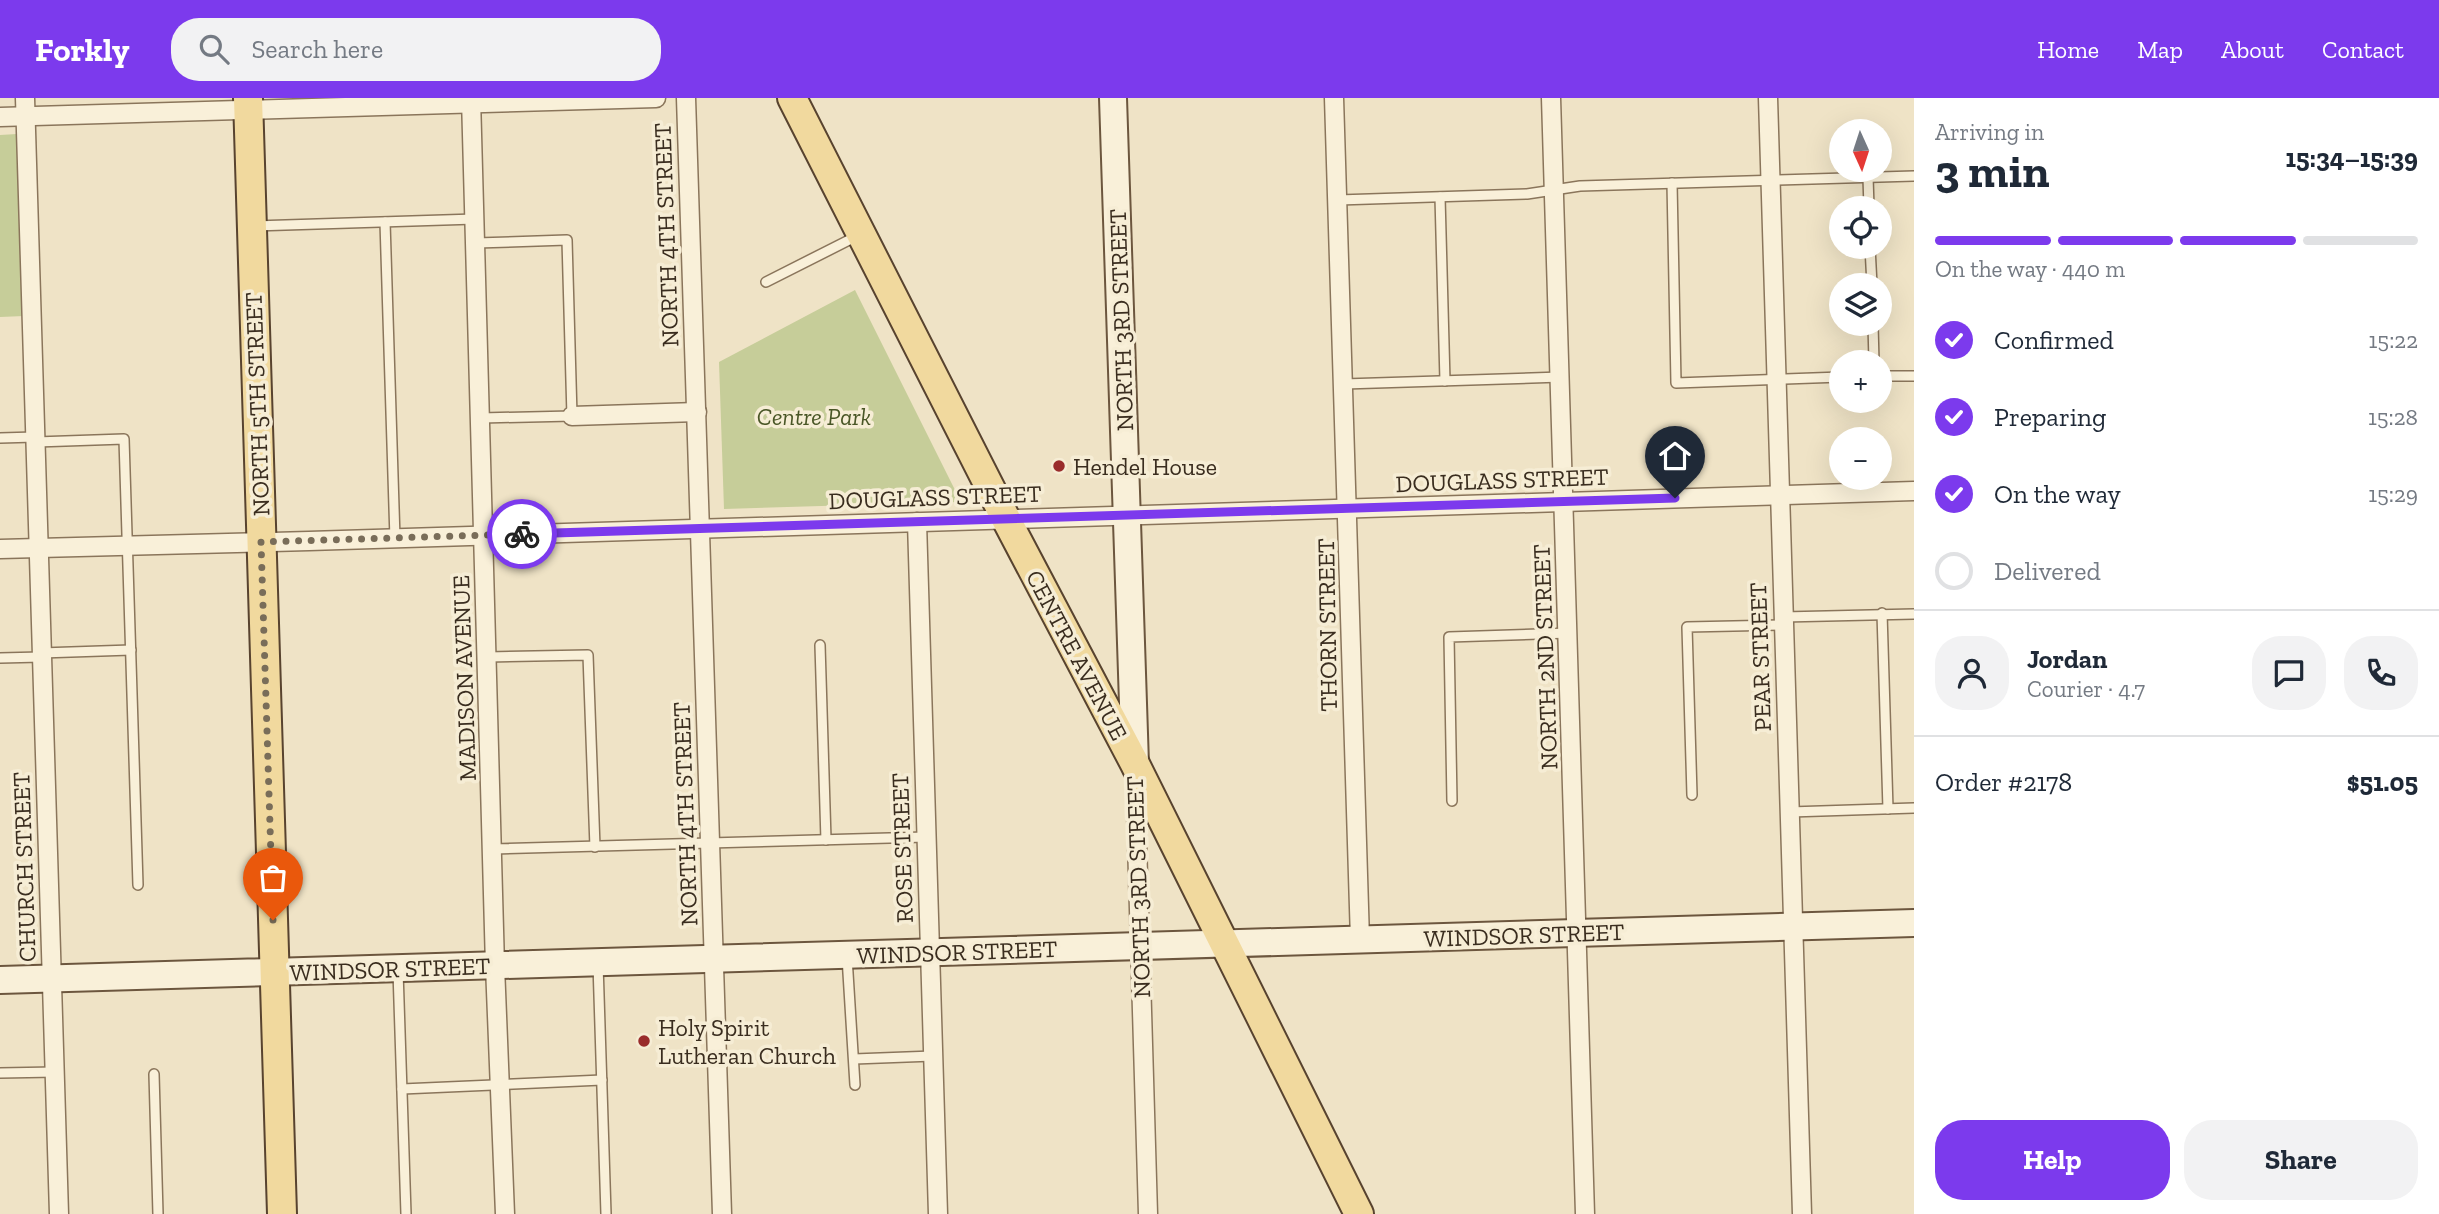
<!DOCTYPE html>
<html lang="en">
<head>
<meta charset="utf-8">
<style>
	body { margin:0; font-family:"Zilla Slab",serif; background:#f2f2f3; color:#1f2937; height:100vh; display:flex; flex-direction:column; font-size:26px; white-space:nowrap }
	* { box-sizing:border-box; margin:0 }
	p { font-size:23px; color:#747a83 }
	.icon { flex:none; width:38px; height:38px; fill:none; stroke:currentColor; stroke-width:2; stroke-linecap:round; stroke-linejoin:round }
	.map { position:relative; flex:1; overflow:hidden }
	.side { display:flex; flex-direction:column; background:#fff; width:525px }
	.side>* { flex:none }
	.needle { width:46px; rotate:177deg }
	.fabs { position:absolute; left:1829px; top:21px; display:grid; gap:14px }
	.fabs a { display:grid; place-items:center; width:63px; height:63px; border-radius:50%; background:#fff; box-shadow:0 7px 28px #0002; font-size:35px }
	.pin { position:absolute; display:grid; place-items:center; width:60px; height:60px; color:#fff; margin:-72px -30px; border-radius:50% 50% 50% 0; rotate:-45deg; box-shadow:0 0 7px #0007 }
	.pin .icon { rotate:45deg }
	.courier { position:absolute; display:grid; place-items:center; width:70px; height:70px; margin:-35px; border:5px solid #7c3aed; border-radius:50%; background:#fff; color:#222; box-shadow:0 2px 9px #0007 }
	.overview em { font-style:normal; font-weight:800 }
	.overview div { display:flex; flex-direction:column-reverse }
	.overview { display:flex; align-items:center; justify-content:space-between; height:119px; padding:0 21px }
	h1 { font-size:46px; font-weight:800; line-height:52px }
	.bar { display:grid; grid-template-columns:repeat(4,1fr); gap:10px 7px; align-content:center; height:84px; padding:0 21px }
	.bar i { height:9px; border-radius:5px; background:#e0e1e3 }
	.bar .active { background:#7c3aed }
	.bar p { grid-column:span 4 }
	.line { display:flex; align-items:center; gap:18px; padding:0 21px; border-top:2px solid #e0e1e3 }
	.line div { flex:1 }
	.round { display:grid; place-items:center; flex:none; width:74px; height:74px; border-radius:28px; background:#f2f2f3 }
	ol { padding:0 21px; list-style:none }
	li { display:flex; align-items:center; gap:21px; height:77px }
	li p { margin-inline-start:auto }
	li .icon { padding:7px; border-radius:50%; background:#7c3aed; color:#fff; stroke-width:4 }
	li:last-child { color:#747a83 }
	li i { width:38px; height:38px; border:4px solid #e0e1e3; border-radius:50% }
	.button { display:flex; gap:14px; margin-top:auto; padding:14px 21px }
	.button a { flex:1; height:80px; border-radius:28px; background:#7c3aed; color:#fff; font-size:28px; font-weight:800; line-height:80px; text-align:center }
	.button a+a { background:#f2f2f3; color:#1f2937 }
	header { display:flex; align-items:center; gap:42px; box-sizing:border-box; height:98px; padding:0 35px; background:#7c3aed; color:#fff }
	header strong { font-size:33px }
	nav { display:flex; gap:38px; margin-inline-start:auto; font-size:24px }
	.search { width:490px; height:63px; background:#f2f2f3; display:flex; align-items:center; gap:18px; box-sizing:border-box; padding:0 24px; border-radius:28px; color:#747a83; font-size:26px }
	main { display:flex; flex:1; min-height:0 }
	.map>svg:first-child { display:block }
	.green { fill:#c6cd99 }
	.lines { fill:none; stroke-linecap:round; stroke-linejoin:round }
	.lane-casing { stroke:#8a755b; stroke-width:12 }
	.street-casing { stroke:#8a755b; stroke-width:21 }
	.secondary-casing { stroke:#6c563e; stroke-width:30 }
	.primary-casing { stroke:#58432f; stroke-width:32 }
	.lane { stroke:#f9f0d9; stroke-width:9 }
	.street { stroke:#f9f0d9; stroke-width:18 }
	.secondary { stroke:#f9f0d9; stroke-width:26 }
	.primary { stroke:#f1d99e; stroke-width:28 }
	.done { stroke:#796d59; stroke-width:7; stroke-dasharray:0 12.6 }
	.route { stroke:#7c3aed; stroke-width:9 }
	.poi-dot { fill:#992c2b; stroke:#f6edd5; stroke-width:2.5 }
	.labels { text-anchor:middle; dominant-baseline:central; stroke-width:7; stroke-linejoin:round; paint-order:stroke }
	.street-label { font-size:24px; fill:#3a2d1f; stroke:#f6edd5 }
	.park-label { font-size:24px; font-style:italic; fill:#495626; stroke:#f6edd5 }
	.poi-label { font-size:24px; fill:#3a2d1f; stroke:#f6edd5; text-anchor:start }
</style>
</head>
<body>
<header>
<strong>Forkly</strong>
<div class="search"><svg class="icon" aria-label="search" viewBox="0 0 24 24"><circle cx="10" cy="10" r="6"/><path d="M15 15l6 6"/></svg>Search here</div>
<nav><a>Home</a><a>Map</a><a>About</a><a>Contact</a></nav>
</header>
<main>
<div class="map">
<svg width="1914" height="1116" viewBox="0 0 1914 1116">
	<rect width="100%" height="100%" fill="#efe3c6"/>
	<g class="green">
		<path d="M17 36 24 218 0 219V37Z"/>
		<path d="M855 192 959 400 957 404 724 411 719 264Z"/>
	</g>
	<g class="lines">
		<defs>
			<g id="lane">
				<path d="M1868 79 1869 110"/>
				<path d="M1672 85 1676 285 1841 279"/>
				<path d="M1440 99 1445 283"/>
				<path d="M1338 102 1527 96 1580 88 1914 78"/>
				<path d="M385 124 395 441"/>
				<path d="M254 128 475 121"/>
				<path d="M476 145 567 142 572 318 481 320"/>
				<path d="M1870 149 1872 187"/>
				<path d="M766 184 859 137"/>
				<path d="M1873 226 1874 264"/>
				<path d="M1880 278H1914"/>
				<path d="M1344 286 1561 279"/>
				<path d="M0 340 35 339"/>
				<path d="M36 344 124 341 138 787"/>
				<path d="M1882 515 1888 711"/>
				<path d="M1783 519 1914 516"/>
				<path d="M820 547 826 742"/>
				<path d="M41 555 131 552"/>
				<path d="M488 559 588 557 595 749"/>
				<path d="M0 560 41 559"/>
				<path d="M1692 697 1687 529 1784 527"/>
				<path d="M1452 703 1449 539 1569 535"/>
				<path d="M1790 714 1914 710"/>
				<path d="M494 751 926 739"/>
				<path d="M847 859 855 987"/>
				<path d="M598 866 606 1116"/>
				<path d="M398 873 406 1116"/>
				<path d="M854 961 933 958"/>
				<path d="M0 975 55 974"/>
				<path d="M154 976 158 1116"/>
				<path d="M402 991 602 982"/>
			</g>
			<g id="street">
				<path d="M25 0 59 1116"/>
				<path d="M471 0 495 868 505 1116"/>
				<path d="M686 0 722 1116"/>
				<path d="M1334 0 1360 842"/>
				<path d="M1551 0 1585 1116"/>
				<path d="M1768 0 1802 1116"/>
				<path d="M0 19 656 0"/>
				<path d="M572 318 697 314"/>
				<path d="M917 424 938 1116"/>
				<path d="M0 451 309 443 1914 393"/>
				<path d="M1135 676 1148 1116"/>
			</g>
			<g id="secondary">
				<path d="M1113 0 1135 666"/>
				<path d="M0 882 1914 825"/>
			</g>
			<g id="primary">
				<path d="M248 0 282 1116"/>
				<path d="M792 0 1006 421 1135 666 1359 1116"/>
			</g>
		</defs>
		<use href="#lane" class="lane-casing"/>
		<use href="#street" class="street-casing"/>
		<use href="#secondary" class="secondary-casing"/>
		<use href="#primary" class="primary-casing"/>
		<use href="#lane" class="lane"/>
		<use href="#street" class="street"/>
		<use href="#secondary" class="secondary"/>
		<use href="#primary" class="primary"/>
	</g>
	<g class="lines">
		<path class="done" d="M273 822 261 444 522 436"/>
		<path class="route" d="M522 436 1675 400"/>
	</g>
	<g class="poi-dot">
		<circle cx="1059" cy="368" r="7"/>
		<circle cx="644" cy="943" r="7"/>
	</g>
	<g class="labels">
		<g class="street-label">
			<text transform="translate(666 137) rotate(-92)">NORTH 4TH STREET</text>
			<text transform="translate(1121 222) rotate(-92)">NORTH 3RD STREET</text>
			<text transform="translate(257 306) rotate(-92)">NORTH 5TH STREET</text>
			<text transform="translate(1502 382) rotate(-2)">DOUGLASS STREET</text>
			<text transform="translate(935 399) rotate(-2)">DOUGLASS STREET</text>
			<text transform="translate(1327 527) rotate(-91)">THORN STREET</text>
			<text transform="translate(1077 557) rotate(62)">CENTRE AVENUE</text>
			<text transform="translate(1545 559) rotate(-92)">NORTH 2ND STREET</text>
			<text transform="translate(1760 559) rotate(-92)">PEAR STREET</text>
			<text transform="translate(464 580) rotate(-92)">MADISON AVENUE</text>
			<text transform="translate(685 716) rotate(-92)">NORTH 4TH STREET</text>
			<text transform="translate(902 750) rotate(-92)">ROSE STREET</text>
			<text transform="translate(24 769) rotate(-92)">CHURCH STREET</text>
			<text transform="translate(1138 789) rotate(-92)">NORTH 3RD STREET</text>
			<text transform="translate(1524 837) rotate(-2)">WINDSOR STREET</text>
			<text transform="translate(957 854) rotate(-2)">WINDSOR STREET</text>
			<text transform="translate(390 871) rotate(-2)">WINDSOR STREET</text>
		</g>
		<g class="park-label">
			<text x="814" y="318">Centre Park</text>
		</g>
		<g class="poi-label">
			<text x="1073" y="368">Hendel House</text>
			<text x="658" y="929">Holy Spirit<tspan x="658" dy="28">Lutheran Church</tspan></text>
		</g>
	</g>
</svg>
<div class="fabs">
<a><svg class="needle" viewBox="-14 -14 28 28"><path d="M0-13l5 13h-10z" fill="#e53935"/><path d="M0 13l5-13h-10z" fill="#747a83"/></svg></a>
<a><svg class="icon" aria-label="locate" viewBox="0 0 24 24"><circle cx="12" cy="12" r="6"/><path d="M12 2v4M12 18v4M2 12h4M18 12h4"/></svg></a>
<a><svg class="icon" aria-label="layers" viewBox="0 0 24 24"><path d="M12 4l9 5-9 5-9-5zM3 14l9 5 9-5"/></svg></a>
<a>+</a>
<a>−</a>
</div>
<div class="pin" style="left:273px;top:822px;background:#ea580c"><svg class="icon" aria-label="bag" viewBox="0 0 24 24"><path d="M5 8h14l-1 12H6zM9 8a3 3 0 0 1 6 0"/></svg></div>
<div class="pin" style="left:1675px;top:400px;background:#1f2937"><svg class="icon" aria-label="home" viewBox="0 0 24 24"><path d="M3 11l9-7 9 7M6 9v11h12V9"/></svg></div>
<div class="courier" style="left:522px;top:436px"><svg class="icon" aria-label="bike" viewBox="0 0 24 24"><circle cx="6" cy="16" r="4"/><circle cx="18" cy="16" r="4"/><path d="M6 16l4-8h5l3 8M10 8l3 8H6M13 5h3"/></svg></div>
</div>
<section class="side">
<div class="overview"><div><h1>3 min</h1><p>Arriving in</p></div><em>15:34–15:39</em></div>
<div class="bar"><i class="active"></i><i class="active"></i><i class="active"></i><i></i><p>On the way · 440 m</p></div>
<ol>
<li><svg class="icon" aria-label="check" viewBox="0 0 24 24"><path d="M5 12l5 5 9-10"/></svg>Confirmed<p>15:22</p></li>
<li><svg class="icon" aria-label="check" viewBox="0 0 24 24"><path d="M5 12l5 5 9-10"/></svg>Preparing<p>15:28</p></li>
<li><svg class="icon" aria-label="check" viewBox="0 0 24 24"><path d="M5 12l5 5 9-10"/></svg>On the way<p>15:29</p></li>
<li><i></i>Delivered</li>
</ol>
<div class="line" style="height:126px"><a class="round"><svg class="icon" aria-label="person" viewBox="0 0 24 24"><circle cx="12" cy="8" r="4"/><path d="M4 21q1-7 8-7t8 7"/></svg></a><div><b>Jordan</b><p>Courier · 4.7</p></div><a class="round"><svg class="icon" aria-label="chat" viewBox="0 0 24 24"><path d="M4 5h16v11H9l-5 4z"/></svg></a><a class="round"><svg class="icon" aria-label="phone" viewBox="0 0 24 24"><path d="M5 4h4l2 5-3 2q2 4 5 5l2-3 5 2v4C11 20 4 13 5 4z"/></svg></a></div>
<div class="line" style="height:91px"><div>Order #2178</div><b>$51.05</b></div>
<div class="button"><a>Help</a><a>Share</a></div>
</section>
</main>
</body>
</html>
